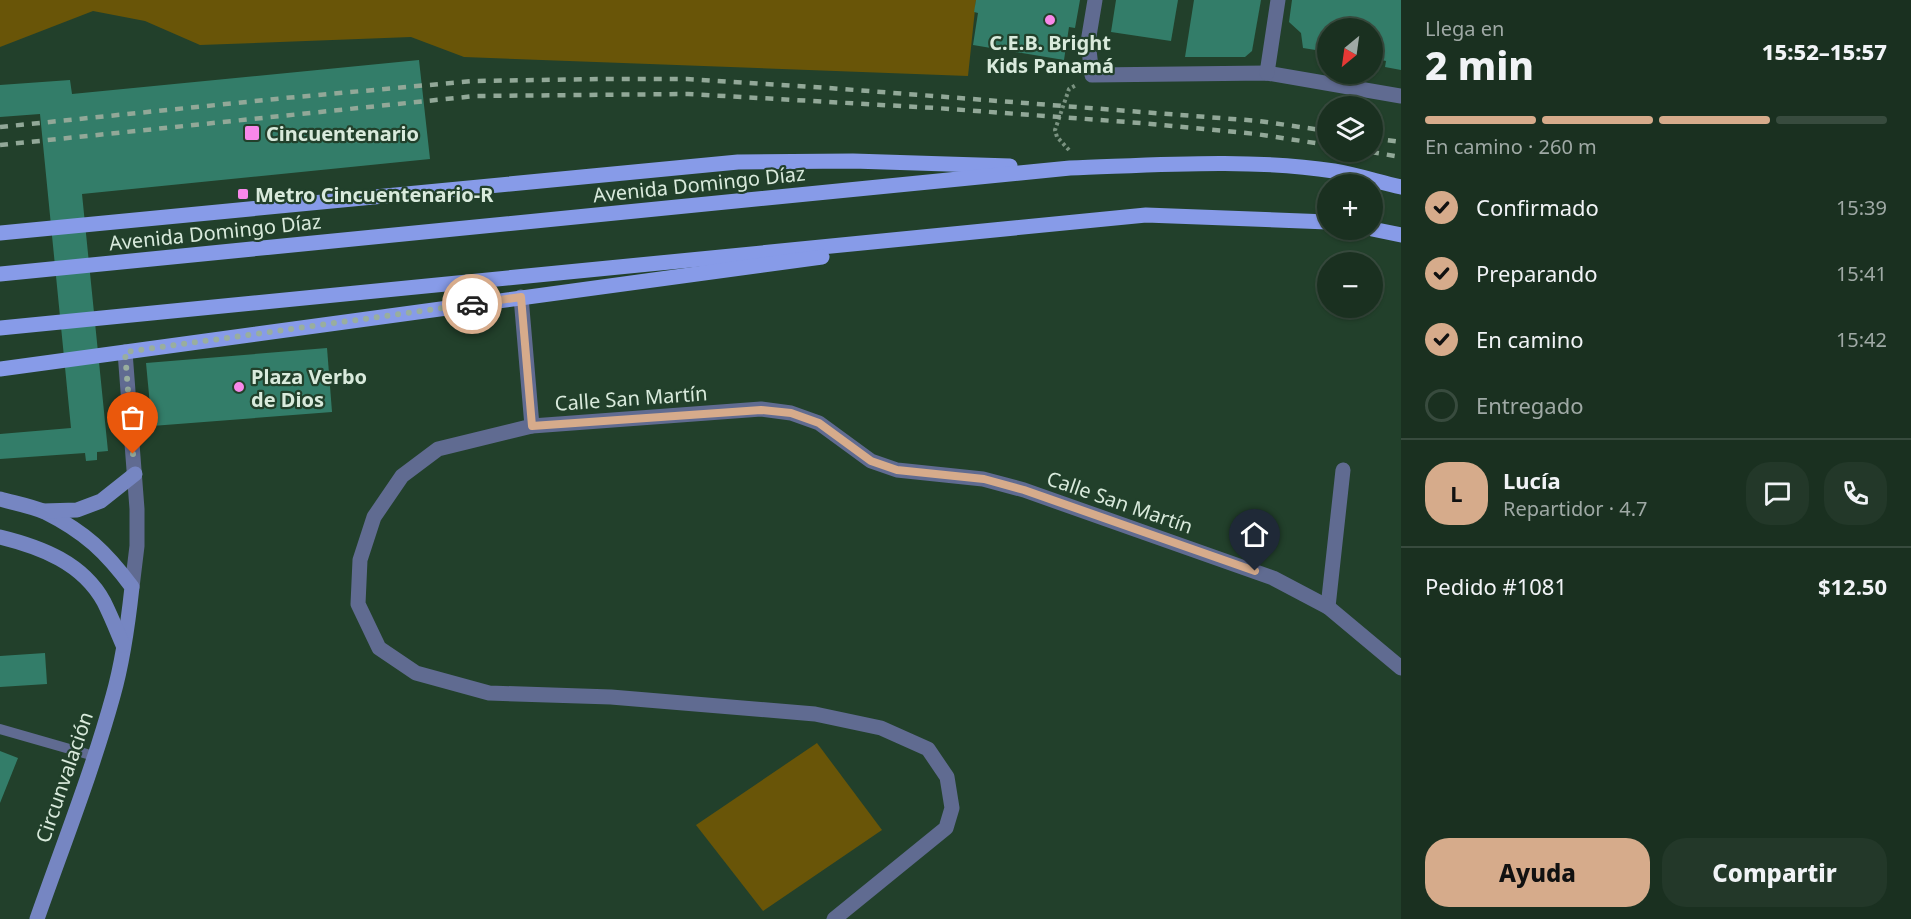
<!DOCTYPE html>
<html lang="es">
<head>
<meta charset="utf-8">
<style>
	body { margin:0; font-family:"Noto Sans",sans-serif; background:#233829; color:#f1f3f6; height:100vh; display:flex; flex-direction:column; font-size:22px; white-space:nowrap }
	* { box-sizing:border-box; margin:0 }
	p { font-size:20px; color:#9fa9a5 }
	.icon { flex:none; width:33px; height:33px; fill:none; stroke:currentColor; stroke-width:2; stroke-linecap:round; stroke-linejoin:round }
	.map { position:relative; flex:1; overflow:hidden }
	.drawer { display:flex; flex-direction:column; background:#1a3020; width:510px }
	.drawer>* { flex:none }
	.needle { width:39px; rotate:209deg }
	.buttons { position:absolute; left:1317px; top:18px; display:grid; gap:12px }
	.buttons a { display:grid; place-items:center; width:66px; height:66px; border-radius:50%; background:#1a3020; box-shadow:0 2px 4px #0004,0 0 0 2px #384b3e; font-size:30px }
	.pin { position:absolute; display:grid; place-items:center; width:51px; height:51px; color:#fff; margin:-62px -26px; border-radius:50% 50% 50% 0; rotate:-45deg; box-shadow:0 0 6px #0007 }
	.pin .icon { rotate:45deg }
	.courier { position:absolute; display:grid; place-items:center; width:60px; height:60px; margin:-30px; border:4px solid #d6ab8b; border-radius:50%; background:#fff; color:#222; box-shadow:0 2px 8px #0007 }
	.overview em { font-style:normal; font-weight:800 }
	.overview div { display:flex; flex-direction:column-reverse }
	.overview { display:flex; align-items:center; justify-content:space-between; height:102px; padding:0 24px }
	h1 { font-size:39px; font-weight:800; line-height:45px }
	.bar { display:grid; grid-template-columns:repeat(4,1fr); gap:9px 6px; align-content:center; height:72px; padding:0 24px }
	.bar i { height:8px; border-radius:4px; background:#384b3e }
	.bar .on { background:#d6ab8b }
	.bar p { grid-column:span 4 }
	.line { display:flex; align-items:center; gap:15px; padding:0 24px; border-top:2px solid #384b3e }
	.line div { flex:1 }
	.round { display:grid; place-items:center; flex:none; width:63px; height:63px; border-radius:24px; background:#233829 }
	ol { padding:0 24px; list-style:none }
	li { display:flex; align-items:center; gap:18px; height:66px }
	li p { margin-inline-start:auto }
	li .icon { padding:6px; border-radius:50%; background:#d6ab8b; color:#111; stroke-width:4 }
	li:last-child { color:#9fa9a5 }
	li i { width:33px; height:33px; border:3px solid #384b3e; border-radius:50% }
	.cta { display:flex; gap:12px; margin-top:auto; padding:12px 24px }
	.cta a { flex:1; height:69px; border-radius:24px; background:#d6ab8b; color:#111; font-size:24px; font-weight:800; line-height:69px; text-align:center }
	.cta a+a { background:#233829; color:#f1f3f6 }
	main { display:flex; flex:1; min-height:0 }
	.map>svg:first-child { display:block }
	.green { fill:#695508 }
	.building { fill:#337d69 }
	.lines { fill:none; stroke-linecap:round; stroke-linejoin:round }
	.path { stroke:#7a9280; stroke-width:4; stroke-dasharray:3 3; stroke-linecap:butt }
	.service { stroke:#606b91; stroke-width:10 }
	.minor { stroke:#606b91; stroke-width:15 }
	.tertiary { stroke:#606b91; stroke-width:15 }
	.secondary { stroke:#7686c2; stroke-width:15 }
	.primary { stroke:#879be8; stroke-width:15 }
	.rail { stroke:#92a898; stroke-width:4.5; stroke-dasharray:8 8; stroke-linecap:butt }
	.done { stroke:#99ae9e; stroke-width:6; stroke-dasharray:0 10.8 }
	.route { stroke:#d6ab8b; stroke-width:8 }
	.poi-dot { fill:#f888ea; stroke:#22402b; stroke-width:2 }
	.labels { text-anchor:middle; dominant-baseline:central; stroke-width:4.5; stroke-linejoin:round; paint-order:stroke }
	.poi-label { font-size:20px; font-weight:bold; fill:#d9eadc; stroke:#22402b; text-anchor:start }
	.street-label { font-size:20px; fill:#d9eadc; stroke:#22402b }
</style>
</head>
<body>
<main>
<div class="map">
<svg width="1401" height="919" viewBox="0 0 1401 919">
	<rect width="100%" height="100%" fill="#22402b"/>
	<g class="green">
		<path d="M0 0H976L968 76 464 57 411 37 200 45 145 21 93 11 0 47Z"/>
		<path d="M817 743 882 830 763 911 696 825Z"/>
	</g>
	<g class="building">
		<path d="M976 0H1080L1075 28 1069 27 1064 60 973 45 978 13 974 12Z"/>
		<path d="M1116 0H1178L1171 41 1111 32Z"/>
		<path d="M1194 0H1261L1252 51 1245 57H1185Z"/>
		<path d="M1292 0H1401V70L1385 67 1386 61 1372 58V28H1328V52L1303 48 1301 33 1289 22Z"/>
		<path d="M419 60 430 159 82 194 108 451 97 452V460L86 461 85 453 0 459V434L71 428 40 114 0 117V85L70 80 72 94Z"/>
		<path d="M327 348 332 412 152 426 146 363Z"/>
		<path d="M45 653 47 684 0 687V656Z"/>
		<path d="M0 751 18 758 0 803Z"/>
	</g>
	<g class="lines">
		<path class="path" d="M1069 150 1057 137 1055 130 1069 89 1076 85"/>
		<path class="service" d="M0 729 94 756"/>
		<g class="minor">
			<path d="M1095 0 1088 42 1092 75 1267 73 1401 96"/>
			<path d="M1267 73 1278 0"/>
			<path d="M521 297 532 426"/>
			<path d="M1328 607 1343 470"/>
			<path d="M834 919 946 828 952 808 947 777 928 749 881 728 815 714 611 697 489 693 416 673 379 648 358 604 360 560 374 517 402 476 438 449 532 426 761 409 791 413 819 423 871 461 897 470 983 479 1024 490 1273 578 1328 607 1401 668"/>
		</g>
		<path class="tertiary" d="M125 352 137 509V546L132 587"/>
		<g class="secondary">
			<path d="M0 499C14 503 31 506 45 512 85 532 106 552 132 587 128 624 123 661 113 696 92 772 63 845 37 919"/>
			<path d="M43 511 77 510 101 501 135 474"/>
			<path d="M0 537C41 547 83 563 104 602 111 616 117 631 123 645"/>
		</g>
		<g class="primary">
			<path d="M1372 229 1401 235"/>
			<path d="M0 233 738 162 853 161 1010 166"/>
			<path d="M0 274 1070 168C1158 165 1247 158 1334 171 1357 175 1379 182 1401 187"/>
			<path d="M0 328 1146 215 1328 222"/>
			<path d="M0 369 822 257"/>
		</g>
		<g class="rail">
			<path d="M0 127 285 98 473 81 604 79H687L829 88 1259 121 1328 131"/>
			<path d="M1372 138 1401 142"/>
			<path d="M0 145 475 96 688 94 936 108 1141 123 1256 134 1328 145"/>
			<path d="M1371 152 1401 157"/>
		</g>
	</g>
	<g class="lines">
		<path class="done" d="M133 454 125 352 472 304"/>
		<path class="route" d="M472 304 521 297 532 426 761 410 791 413 819 423 871 461 897 470 984 479 1024 490 1255 571"/>
	</g>
	<g class="poi-dot">
		<circle cx="1050" cy="20" r="6"/>
		<rect x="244" y="125" width="16" height="16" rx="3"/>
		<rect x="237" y="188" width="12" height="12" rx="3"/>
		<circle cx="239" cy="387" r="6"/>
	</g>
	<g class="labels">
		<g class="poi-label">
			<text x="1050" y="42" text-anchor="middle">C.E.B. Bright<tspan x="1050" dy="23">Kids Panamá</tspan></text>
			<text x="266" y="133">Cincuentenario</text>
			<text x="255" y="194">Metro Cincuentenario-R</text>
			<text x="251" y="376">Plaza Verbo<tspan x="251" dy="23">de Dios</tspan></text>
		</g>
		<g class="street-label">
			<text transform="translate(699 184) rotate(-6)">Avenida Domingo Díaz</text>
			<text transform="translate(215 232) rotate(-6)">Avenida Domingo Díaz</text>
			<text transform="translate(631 398) rotate(-4)">Calle San Martín</text>
			<text transform="translate(1120 502) rotate(19)">Calle San Martín</text>
			<text transform="translate(64 777) rotate(-71)">Circunvalación</text>
		</g>
	</g>
</svg>
<div class="buttons">
<a><svg class="needle" viewBox="-14 -14 28 28"><path d="M0-13l5 13h-10z" fill="#e53935"/><path d="M0 13l5-13h-10z" fill="#9fa9a5"/></svg></a>
<a><svg class="icon" aria-label="layers" viewBox="0 0 24 24"><path d="M12 4l9 5-9 5-9-5zM3 14l9 5 9-5"/></svg></a>
<a>+</a>
<a>−</a>
</div>
<div class="pin" style="left:133px;top:454px;background:#ea580c"><svg class="icon" aria-label="bag" viewBox="0 0 24 24"><path d="M5 8h14l-1 12H6zM9 8a3 3 0 0 1 6 0"/></svg></div>
<div class="pin" style="left:1255px;top:571px;background:#1f2937"><svg class="icon" aria-label="home" viewBox="0 0 24 24"><path d="M3 11l9-7 9 7M6 9v11h12V9"/></svg></div>
<div class="courier" style="left:472px;top:304px"><svg class="icon" aria-label="car" viewBox="0 0 24 24"><path d="M5 17H2v-5l4-1 3-4h7l3 4 3 1v5h-3M9 17h6M6 11h13"/><circle cx="7" cy="17" r="2"/><circle cx="17" cy="17" r="2"/></svg></div>
</div>
<section class="drawer">
<div class="overview"><div><h1>2 min</h1><p>Llega en</p></div><em>15:52–15:57</em></div>
<div class="bar"><i class="on"></i><i class="on"></i><i class="on"></i><i></i><p>En camino · 260 m</p></div>
<ol>
<li><svg class="icon" aria-label="check" viewBox="0 0 24 24"><path d="M5 12l5 5 9-10"/></svg>Confirmado<p>15:39</p></li>
<li><svg class="icon" aria-label="check" viewBox="0 0 24 24"><path d="M5 12l5 5 9-10"/></svg>Preparando<p>15:41</p></li>
<li><svg class="icon" aria-label="check" viewBox="0 0 24 24"><path d="M5 12l5 5 9-10"/></svg>En camino<p>15:42</p></li>
<li><i></i>Entregado</li>
</ol>
<div class="line" style="height:108px"><b class="round" style="background:#d6ab8b;color:#111">L</b><div><b>Lucía</b><p>Repartidor · 4.7</p></div><a class="round"><svg class="icon" aria-label="chat" viewBox="0 0 24 24"><path d="M4 5h16v11H9l-5 4z"/></svg></a><a class="round"><svg class="icon" aria-label="phone" viewBox="0 0 24 24"><path d="M5 4h4l2 5-3 2q2 4 5 5l2-3 5 2v4C11 20 4 13 5 4z"/></svg></a></div>
<div class="line" style="height:78px"><div>Pedido #1081</div><b>$12.50</b></div>
<div class="cta"><a>Ayuda</a><a>Compartir</a></div>
</section>
</main>
</body>
</html>
